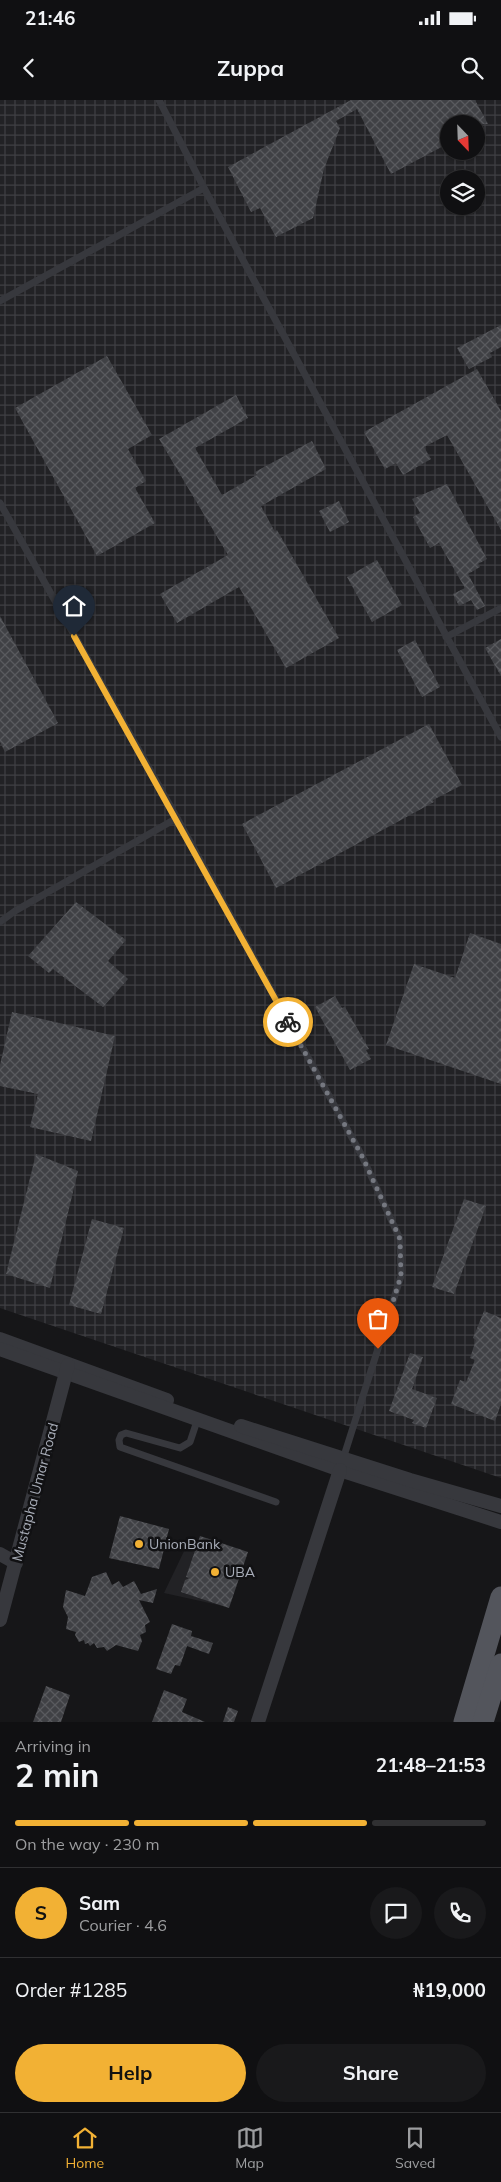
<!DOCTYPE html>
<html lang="en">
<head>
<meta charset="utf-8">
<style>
	body { margin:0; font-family:Mulish,sans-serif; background:#19191b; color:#f1f3f6; height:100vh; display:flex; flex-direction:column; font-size:19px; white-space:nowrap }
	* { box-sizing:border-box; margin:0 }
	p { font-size:16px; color:#9c9d9f }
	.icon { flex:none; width:28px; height:28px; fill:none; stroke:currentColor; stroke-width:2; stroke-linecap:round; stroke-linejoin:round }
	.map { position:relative; height:1622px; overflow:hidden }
	.drawer { display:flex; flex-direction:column; background:#101012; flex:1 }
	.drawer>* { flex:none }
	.needle { width:32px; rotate:157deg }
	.tools { position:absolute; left:440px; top:15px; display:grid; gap:10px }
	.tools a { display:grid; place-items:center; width:45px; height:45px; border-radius:50%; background:#101012; box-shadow:0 1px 4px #0004,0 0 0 1px #303032; font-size:25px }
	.pin { position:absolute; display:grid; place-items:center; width:42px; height:42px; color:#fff; margin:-51px -21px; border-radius:50% 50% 50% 0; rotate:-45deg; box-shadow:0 0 5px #0007 }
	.pin .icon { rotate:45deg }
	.courier { position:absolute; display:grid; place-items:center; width:50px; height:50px; margin:-25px; border:4px solid #f2b134; border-radius:50%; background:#fff; color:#222; box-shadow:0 1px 6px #0007 }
	.overview em { font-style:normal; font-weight:700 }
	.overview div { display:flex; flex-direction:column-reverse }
	.overview { display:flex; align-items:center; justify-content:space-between; height:85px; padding:0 15px }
	h1 { font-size:32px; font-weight:700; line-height:38px }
	.bar { display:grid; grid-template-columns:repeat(4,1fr); gap:8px 5px; align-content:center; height:60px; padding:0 15px }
	.bar i { height:6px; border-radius:4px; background:#303032 }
	.bar .current { background:#f2b134 }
	.bar p { grid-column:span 4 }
	.line { display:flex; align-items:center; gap:12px; padding:0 15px; border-top:1px solid #303032 }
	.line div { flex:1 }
	.round { display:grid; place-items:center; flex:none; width:52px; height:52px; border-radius:26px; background:#19191b }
	.button { display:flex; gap:10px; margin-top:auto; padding:10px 15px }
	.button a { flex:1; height:58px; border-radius:30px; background:#f2b134; color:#111; font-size:20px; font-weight:700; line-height:58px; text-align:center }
	.button a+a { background:#19191b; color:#f1f3f6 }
	.status { display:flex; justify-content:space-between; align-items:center; height:35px; padding:0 25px; background:#101012; direction:ltr }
	.status svg { height:14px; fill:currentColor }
	header { display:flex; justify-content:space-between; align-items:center; height:65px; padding:0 15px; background:#101012; font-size:22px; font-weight:700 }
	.menu { display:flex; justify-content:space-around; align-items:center; height:70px; border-top:1px solid #303032; background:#101012; font-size:14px; color:#9c9d9f }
	.menu a { display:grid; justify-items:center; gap:2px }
	.menu .current { color:#f2b134 }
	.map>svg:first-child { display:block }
	.built { fill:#222225 }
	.industrial { fill:url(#industrial-grid); fill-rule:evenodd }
	.building { fill:url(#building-cross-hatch) }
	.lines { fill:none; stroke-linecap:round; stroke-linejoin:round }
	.service { stroke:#37383d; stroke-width:7 }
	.minor { stroke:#37383d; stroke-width:14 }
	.primary { stroke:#53555c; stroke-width:21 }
	.done { stroke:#757880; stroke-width:5; stroke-dasharray:0 9 }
	.route { stroke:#f2b134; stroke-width:6 }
	.poi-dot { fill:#f2b134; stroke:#111113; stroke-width:2 }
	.labels { text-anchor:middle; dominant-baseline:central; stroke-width:5; stroke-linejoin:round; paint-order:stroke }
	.street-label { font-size:14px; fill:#a8adb8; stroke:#111113 }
	.poi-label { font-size:14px; fill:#a8adb8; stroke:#111113; text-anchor:start }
</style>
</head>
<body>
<div class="status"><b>21:46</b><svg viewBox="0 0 49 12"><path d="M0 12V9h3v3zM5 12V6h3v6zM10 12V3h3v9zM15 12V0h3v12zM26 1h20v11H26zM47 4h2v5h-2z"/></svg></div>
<header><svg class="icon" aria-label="back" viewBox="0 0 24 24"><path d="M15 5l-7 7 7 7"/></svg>Zuppa<svg class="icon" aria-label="search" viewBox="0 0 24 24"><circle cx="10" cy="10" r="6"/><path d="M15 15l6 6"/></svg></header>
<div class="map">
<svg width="501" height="1622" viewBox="0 0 501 1622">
	<defs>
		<pattern id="industrial-grid" width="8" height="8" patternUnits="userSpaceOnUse" patternTransform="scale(1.25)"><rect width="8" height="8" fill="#222225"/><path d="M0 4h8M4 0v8" fill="none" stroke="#3f3f43"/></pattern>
		<pattern id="building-cross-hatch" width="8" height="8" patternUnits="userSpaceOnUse" patternTransform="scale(1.25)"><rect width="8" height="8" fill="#404145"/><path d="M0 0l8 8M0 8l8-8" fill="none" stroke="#595a5e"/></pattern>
	</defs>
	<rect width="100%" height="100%" fill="#161618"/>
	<path class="built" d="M187 1445 243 1450 223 1506 164 1493Z"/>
	<path class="industrial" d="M0 0H501V1378L0 1208ZM449 24H476V51H449ZM449 79H476V106H449Z"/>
	<g class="building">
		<path d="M351 0H475L488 24H449V43L391 74 357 9 336 21 340 28 324 69 313 118 276 137 260 108 251 112 228 67Z"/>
		<path d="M501 225V247L490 253 492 257 469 269 457 248Z"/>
		<path d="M107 256 152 335 128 349 146 381 135 388 155 423 97 456 15 308Z"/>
		<path d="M477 269 501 311V430L447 335 424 347 431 359 403 375 396 363 385 369 364 332Z"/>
		<path d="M236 295 248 318 195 348 222 395 257 375 255 372 312 341 326 369 261 406 275 432 277 430 339 538 286 568 239 487 177 523 160 494 228 455 159 339Z"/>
		<path d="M447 384 487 459 478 464 480 467 468 474 485 506 477 510 471 500 459 506 453 494 465 488 439 443 430 448 413 417 420 413 412 399Z"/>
		<path d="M339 401 349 422 330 432 319 411Z"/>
		<path d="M377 460 402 505 372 522 347 477Z"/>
		<path d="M0 516 58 623 5 652 0 642Z"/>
		<path d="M501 539V576L485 548Z"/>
		<path d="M415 540 440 587 422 597 397 550Z"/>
		<path d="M429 624 462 685 433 700 434 702 276 788 242 724Z"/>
		<path d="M76 802 126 840 108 861 128 879 103 907 53 869 49 873 28 856Z"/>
		<path d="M470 833 501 844V984L386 945 414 864 455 878Z"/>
		<path d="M335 896 342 908 345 907 369 949 366 950 371 959 350 970 315 907Z"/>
		<path d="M12 912 115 936 91 1041 30 1027 38 994 0 986V965Z"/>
		<path d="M36 1054 78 1071 50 1188 6 1174Z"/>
		<path d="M464 1099 486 1106 454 1194 432 1187Z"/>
		<path d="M92 1119 124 1128 101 1214 69 1205Z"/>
		<path d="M484 1211 501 1218V1304L495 1321 451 1304 460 1280 466 1282 475 1260 470 1258 476 1240 473 1238Z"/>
		<path d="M410 1253 423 1257 412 1289 437 1298 426 1328 412 1323 414 1320 389 1311Z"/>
		<path d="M120 1416 169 1429 159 1469 109 1458Z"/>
		<path d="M200 1436 248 1452 229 1508 181 1492 185 1480 190 1478 186 1477Z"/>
		<path d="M106 1472 112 1485 119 1481 123 1487 134 1481 141 1494 157 1489 153 1503 139 1500 150 1522 145 1525 146 1532 140 1535 142 1541 138 1551 116 1545 107 1551 104 1547 97 1548 94 1543 90 1546 88 1543 85 1544 84 1540 79 1542 75 1535 76 1532 66 1529 68 1517 63 1507 66 1490 85 1496 92 1477Z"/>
		<path d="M172 1524 192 1531 191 1536 213 1543 209 1554 187 1546 180 1566 175 1565 171 1574 156 1569Z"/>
		<path d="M46 1586 70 1595 61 1622H33Z"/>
		<path d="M164 1590 187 1599 182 1612 205 1622H152Z"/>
		<path d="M228 1607 238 1611 234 1622H223Z"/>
	</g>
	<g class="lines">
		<g class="service">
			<path d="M159 0 204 88 501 637"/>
			<path d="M0 201 204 88"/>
			<path d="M0 403 177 718 362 1056 400 1139 401 1176 343 1359"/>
			<path d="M446 537 501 508"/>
			<path d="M0 822 15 811 177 718"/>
			<path d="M197 1321 190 1342 180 1348 126 1333 121 1335 119 1340 120 1347 276 1402"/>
		</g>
		<g class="minor">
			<path d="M0 1239 167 1300"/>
			<path d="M0 1249 340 1370 501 1422"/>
			<path d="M241 1326 410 1380 501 1406"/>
			<path d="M0 1454 16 1463"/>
			<path d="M0 1520 68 1265"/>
			<path d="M258 1622 340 1370"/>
		</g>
		<g class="primary">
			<path d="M464 1622 501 1497"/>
			<path d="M483 1622 501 1564"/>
		</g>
	</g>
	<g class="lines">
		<path class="done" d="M288 922 362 1056 400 1139 401 1176 378 1249"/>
		<path class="route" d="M74 536 288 922"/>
	</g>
	<g class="poi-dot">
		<circle cx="139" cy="1444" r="5"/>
		<circle cx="215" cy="1472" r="5"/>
	</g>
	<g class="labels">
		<g class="street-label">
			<text transform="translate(35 1392) rotate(-75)">Mustapha Umar Road</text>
		</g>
		<g class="poi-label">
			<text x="149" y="1444">UnionBank</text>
			<text x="225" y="1472">UBA</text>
		</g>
	</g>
</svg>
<div class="tools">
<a><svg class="needle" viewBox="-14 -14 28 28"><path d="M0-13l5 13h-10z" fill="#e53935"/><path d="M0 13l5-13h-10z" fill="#9c9d9f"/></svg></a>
<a><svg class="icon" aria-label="layers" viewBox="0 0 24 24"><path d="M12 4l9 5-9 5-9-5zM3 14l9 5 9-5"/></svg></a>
</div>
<div class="pin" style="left:378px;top:1249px;background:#ea580c"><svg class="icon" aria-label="bag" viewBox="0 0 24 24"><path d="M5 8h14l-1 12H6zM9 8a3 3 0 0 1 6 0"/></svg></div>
<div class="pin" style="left:74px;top:536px;background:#1f2937"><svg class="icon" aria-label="home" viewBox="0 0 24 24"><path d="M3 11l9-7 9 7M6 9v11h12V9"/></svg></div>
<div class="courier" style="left:288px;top:922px"><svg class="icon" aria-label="bike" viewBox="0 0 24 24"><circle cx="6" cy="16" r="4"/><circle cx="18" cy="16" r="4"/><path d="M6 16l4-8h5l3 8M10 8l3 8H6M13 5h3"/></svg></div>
</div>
<section class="drawer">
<div class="overview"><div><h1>2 min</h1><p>Arriving in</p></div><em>21:48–21:53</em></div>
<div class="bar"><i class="current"></i><i class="current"></i><i class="current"></i><i></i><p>On the way · 230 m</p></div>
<div class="line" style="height:90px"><b class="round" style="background:#f2b134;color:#111">S</b><div><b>Sam</b><p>Courier · 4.6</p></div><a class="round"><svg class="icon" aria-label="chat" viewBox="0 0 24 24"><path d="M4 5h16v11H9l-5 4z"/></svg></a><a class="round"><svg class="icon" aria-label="phone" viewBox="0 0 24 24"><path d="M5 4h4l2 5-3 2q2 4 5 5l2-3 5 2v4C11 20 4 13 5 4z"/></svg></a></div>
<div class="line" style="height:65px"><div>Order #1285</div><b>₦19,000</b></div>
<div class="button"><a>Help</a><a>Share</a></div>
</section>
<nav class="menu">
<a class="current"><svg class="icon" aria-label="home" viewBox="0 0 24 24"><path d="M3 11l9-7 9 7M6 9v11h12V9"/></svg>Home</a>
<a><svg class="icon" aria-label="map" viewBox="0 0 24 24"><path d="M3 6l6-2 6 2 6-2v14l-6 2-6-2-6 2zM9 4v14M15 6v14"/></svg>Map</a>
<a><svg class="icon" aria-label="saved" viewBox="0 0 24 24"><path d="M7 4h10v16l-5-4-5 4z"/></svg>Saved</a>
</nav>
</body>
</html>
